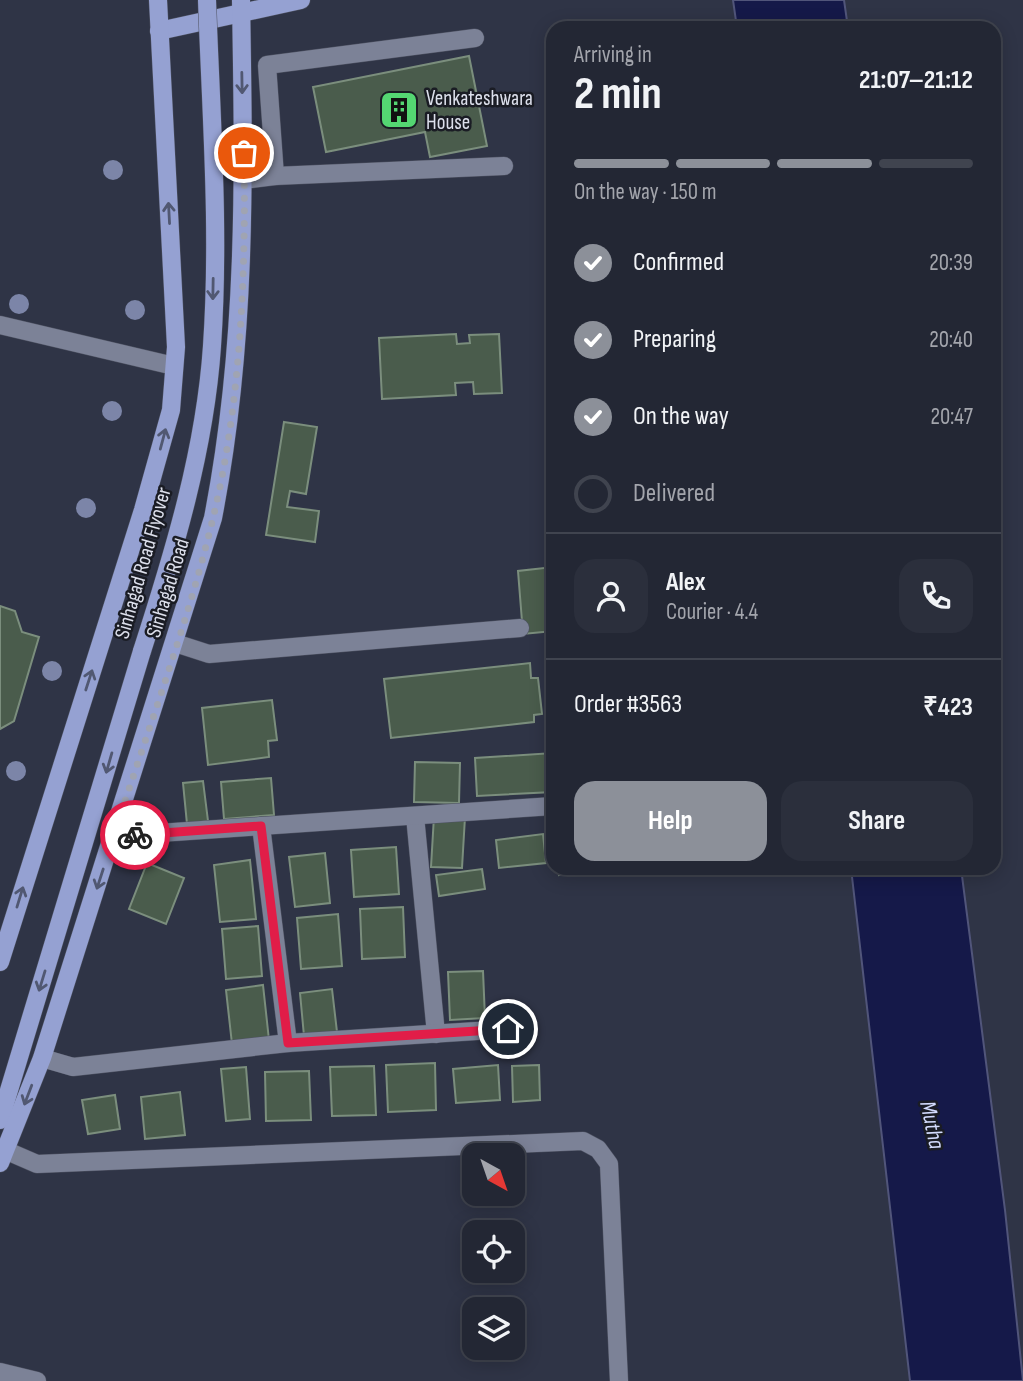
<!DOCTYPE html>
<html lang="en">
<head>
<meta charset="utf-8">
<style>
	body { margin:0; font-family:"Sofia Sans Condensed",sans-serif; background:#2b2f3c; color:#f1f3f6; height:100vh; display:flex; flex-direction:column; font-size:26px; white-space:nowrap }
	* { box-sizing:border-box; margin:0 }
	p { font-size:23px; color:#a3a5ac }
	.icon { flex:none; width:38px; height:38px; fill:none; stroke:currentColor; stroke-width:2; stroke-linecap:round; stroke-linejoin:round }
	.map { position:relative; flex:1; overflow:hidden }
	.details { position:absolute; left:546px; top:21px; width:455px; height:854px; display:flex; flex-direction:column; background:#232734; border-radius:21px; box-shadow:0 4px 18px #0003,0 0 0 2px #40444f }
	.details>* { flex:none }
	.needle { width:46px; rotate:140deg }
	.fabs { position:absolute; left:462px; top:1143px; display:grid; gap:14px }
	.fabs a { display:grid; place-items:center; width:63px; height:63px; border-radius:14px; background:#232734; box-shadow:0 4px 18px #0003,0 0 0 2px #40444f; font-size:35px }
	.pin { position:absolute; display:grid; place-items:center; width:60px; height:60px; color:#fff; margin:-30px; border:4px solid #fff; border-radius:50%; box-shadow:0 2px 7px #0007 }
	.courier { position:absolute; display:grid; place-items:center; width:70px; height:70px; margin:-35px; border:5px solid #e11d48; border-radius:50%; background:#fff; color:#222; box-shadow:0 2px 9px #0007 }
	.headline em { font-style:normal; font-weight:700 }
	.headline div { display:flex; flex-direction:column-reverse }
	.headline { display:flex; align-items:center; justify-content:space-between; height:119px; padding:0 28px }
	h1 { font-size:46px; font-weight:700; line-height:52px }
	.bar { display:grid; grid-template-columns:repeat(4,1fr); gap:10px 7px; align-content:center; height:84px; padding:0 28px }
	.bar i { height:9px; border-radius:5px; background:#40444f }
	.bar .current { background:#8c9099 }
	.bar p { grid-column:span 4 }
	.line { display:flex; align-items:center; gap:18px; padding:0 28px; border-top:2px solid #40444f }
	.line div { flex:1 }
	.round { display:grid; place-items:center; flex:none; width:74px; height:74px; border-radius:21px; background:#2b2f3c }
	ol { padding:0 28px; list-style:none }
	li { display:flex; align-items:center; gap:21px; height:77px }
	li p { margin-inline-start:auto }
	li .icon { padding:7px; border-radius:50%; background:#8c9099; color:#fff; stroke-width:4 }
	li:last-child { color:#a3a5ac }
	li i { width:38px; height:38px; border:4px solid #40444f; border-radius:50% }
	.action { display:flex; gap:14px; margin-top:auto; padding:14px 28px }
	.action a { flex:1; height:80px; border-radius:21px; background:#8c9099; color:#fff; font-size:28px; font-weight:700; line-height:80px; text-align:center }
	.action a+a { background:#2b2f3c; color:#f1f3f6 }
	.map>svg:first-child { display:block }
	.water { fill:#151949; stroke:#51557a; stroke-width:2 }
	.building { fill:#4a5c4c; stroke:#7b8e7d; stroke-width:2 }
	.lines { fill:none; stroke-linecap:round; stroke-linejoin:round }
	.minor-casing { stroke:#4e5262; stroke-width:19 }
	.major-casing { stroke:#4e5262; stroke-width:19 }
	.minor { stroke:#7c8297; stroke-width:18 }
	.major { stroke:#95a1d2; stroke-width:18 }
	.major-bridge-casing { stroke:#4e5262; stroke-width:19; stroke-linecap:butt }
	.major-bridge { stroke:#95a1d2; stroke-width:18 }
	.tree { fill:#7c85a8 }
	.oneway { stroke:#515872 }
	.done { stroke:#a0a4b2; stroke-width:7; stroke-dasharray:0 12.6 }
	.route { stroke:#e11d48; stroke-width:9 }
	.labels { text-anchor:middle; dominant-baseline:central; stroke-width:5; stroke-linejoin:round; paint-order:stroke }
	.poi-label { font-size:21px; fill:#dde0ec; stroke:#1a1c24; text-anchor:start }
	.street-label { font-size:21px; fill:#dde0ec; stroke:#1a1c24 }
	.water-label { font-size:23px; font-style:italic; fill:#d3dbfd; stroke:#1a1c24 }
</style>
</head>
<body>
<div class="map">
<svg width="1023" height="1381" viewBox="0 0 1023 1381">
	<rect width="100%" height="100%" fill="#2f3446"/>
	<g class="water">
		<path d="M733 0H844L848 28H737Z"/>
		<path d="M851 868H961L1005 1210 1023 1381H910Z"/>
	</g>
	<g class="building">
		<path d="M469 56 487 146 430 157 425 132 326 152 313 87Z"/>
		<path d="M456 334 457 344 470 343 469 335 499 334 502 393 474 394 473 382 455 383 456 395 382 399 379 338Z"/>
		<path d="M284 422 317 427 306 494 290 491 287 507 319 511 315 542 266 535Z"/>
		<path d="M553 567V631L523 634 518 571Z"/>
		<path d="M0 606 15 611 22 632 39 637 14 721 0 729Z"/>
		<path d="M530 663 531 678H538L542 714 534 715V722L391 738 384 679Z"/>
		<path d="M272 700 277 740 268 741 269 757 208 765 202 708Z"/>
		<path d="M553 753V792L477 796 475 758Z"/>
		<path d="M415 762 460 763 459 803 414 802Z"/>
		<path d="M271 778 274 815 224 819 221 782Z"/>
		<path d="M203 781 208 821 187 824 183 783Z"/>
		<path d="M434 816 465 817 462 868 431 867Z"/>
		<path d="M543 834 546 863 499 868 496 840Z"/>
		<path d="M396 847 399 894 354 897 351 850Z"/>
		<path d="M325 853 330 903 295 907 289 857Z"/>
		<path d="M250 860 256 919 220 922 214 865Z"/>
		<path d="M147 863 184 878 166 924 129 909Z"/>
		<path d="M558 868H587V869L559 875Z"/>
		<path d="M482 869 485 889 439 896 436 875Z"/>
		<path d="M403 907 405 957 362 959 360 909Z"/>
		<path d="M338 914 342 966 301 969 297 918Z"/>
		<path d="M258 926 262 976 226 979 222 929Z"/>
		<path d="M483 971 485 1018 450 1020 448 972Z"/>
		<path d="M263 985 269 1040 232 1044 226 990Z"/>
		<path d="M332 989 337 1032 304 1036 300 993Z"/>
		<path d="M435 1063 436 1110 388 1112 386 1065Z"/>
		<path d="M498 1065 500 1100 456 1103 453 1069Z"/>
		<path d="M539 1065 540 1100 513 1102 512 1066Z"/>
		<path d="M374 1066 376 1115 332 1116 330 1067Z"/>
		<path d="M246 1067 250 1119 226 1121 221 1069Z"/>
		<path d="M309 1071 311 1120 266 1121 265 1072Z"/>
		<path d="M180 1092 185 1135 145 1139 141 1097Z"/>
		<path d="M115 1095 120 1129 88 1134 82 1100Z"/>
	</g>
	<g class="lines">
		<defs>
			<g id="minor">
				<path d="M275 176 267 65 475 38"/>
				<path d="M244 180 275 176 504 166"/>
				<path d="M0 325 174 366"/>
				<path d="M175 643 209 654 520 628"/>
				<path d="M415 816 436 1034"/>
				<path d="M261 826 288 1043"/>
				<path d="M116 829 130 835 553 806"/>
				<path d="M42 1058 73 1067 288 1043 508 1029"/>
				<path d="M7 1151 37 1164 583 1141 598 1149 609 1164 619 1381"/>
				<path d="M0 1372 37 1381"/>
			</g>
			<g id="major">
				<path d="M159 31 301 0"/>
				<path d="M0 962 143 510 171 410 176 347 158 0"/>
				<path d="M0 1120 142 651"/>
				<path d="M0 1163 42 1058 213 518C247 343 244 177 241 0"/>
			</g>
		</defs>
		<use href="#minor" class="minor-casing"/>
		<use href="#major" class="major-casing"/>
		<use href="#minor" class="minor"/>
		<use href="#major" class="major"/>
		<defs>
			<path id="major-bridge" d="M142 651C174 552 205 450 212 346 220 231 211 114 207 0"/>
		</defs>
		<use href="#major-bridge" class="major-bridge-casing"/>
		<use href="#major-bridge" class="major-bridge"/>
	</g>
	<g class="tree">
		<circle cx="113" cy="170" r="10"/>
		<circle cx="19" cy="304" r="10"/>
		<circle cx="135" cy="310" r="10"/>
		<circle cx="112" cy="411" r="10"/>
		<circle cx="86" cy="508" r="10"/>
		<circle cx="52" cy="671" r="10"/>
		<circle cx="16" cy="771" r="10"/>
	</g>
	<defs><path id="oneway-shaft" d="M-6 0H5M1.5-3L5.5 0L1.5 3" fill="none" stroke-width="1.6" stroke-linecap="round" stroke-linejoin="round" transform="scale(1.75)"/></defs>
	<g class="oneway">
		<use href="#oneway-shaft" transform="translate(242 83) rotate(89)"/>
		<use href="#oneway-shaft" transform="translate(169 213) rotate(-93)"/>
		<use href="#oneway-shaft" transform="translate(213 289) rotate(91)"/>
		<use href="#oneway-shaft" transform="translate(163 439) rotate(-75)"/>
		<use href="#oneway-shaft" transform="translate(89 680) rotate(-72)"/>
		<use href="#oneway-shaft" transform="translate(109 763) rotate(106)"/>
		<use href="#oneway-shaft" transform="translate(100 879) rotate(108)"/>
		<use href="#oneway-shaft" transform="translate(20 897) rotate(-73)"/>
		<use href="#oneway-shaft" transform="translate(42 981) rotate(107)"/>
		<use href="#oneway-shaft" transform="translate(28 1095) rotate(111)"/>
	</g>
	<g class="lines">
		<path class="done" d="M135 835 116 829C149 726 188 623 213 518 241 403 246 272 244 153"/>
		<path class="route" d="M135 835 261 826 288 1043 508 1029"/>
	</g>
	<defs>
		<symbol id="building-square" viewBox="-11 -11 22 22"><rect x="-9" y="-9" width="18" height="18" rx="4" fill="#54d672" stroke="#1a1c24"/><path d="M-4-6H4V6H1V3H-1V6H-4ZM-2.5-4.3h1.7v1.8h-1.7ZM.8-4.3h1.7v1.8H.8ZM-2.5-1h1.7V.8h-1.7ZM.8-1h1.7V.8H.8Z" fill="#111"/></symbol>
	</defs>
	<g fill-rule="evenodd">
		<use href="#building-square" x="377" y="88" width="44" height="44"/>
	</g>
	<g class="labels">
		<g class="poi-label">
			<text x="426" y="98">Venkateshwara<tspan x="426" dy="24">House</tspan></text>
		</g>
		<g class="street-label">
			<text transform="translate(143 563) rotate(-74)">Sinhagad Road Flyover</text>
			<text transform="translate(168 588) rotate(-73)">Sinhagad Road</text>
		</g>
		<g class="water-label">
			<text transform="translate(932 1125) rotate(78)">Mutha</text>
		</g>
	</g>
</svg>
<div class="fabs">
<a><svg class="needle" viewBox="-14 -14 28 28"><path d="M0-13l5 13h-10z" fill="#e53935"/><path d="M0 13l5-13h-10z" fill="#a3a5ac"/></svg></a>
<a><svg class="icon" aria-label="locate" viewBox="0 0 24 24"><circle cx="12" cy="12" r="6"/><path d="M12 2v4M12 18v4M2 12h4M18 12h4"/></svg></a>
<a><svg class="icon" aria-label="layers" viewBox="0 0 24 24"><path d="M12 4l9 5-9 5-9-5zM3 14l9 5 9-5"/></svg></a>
</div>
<div class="pin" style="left:244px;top:153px;background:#ea580c"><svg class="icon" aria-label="bag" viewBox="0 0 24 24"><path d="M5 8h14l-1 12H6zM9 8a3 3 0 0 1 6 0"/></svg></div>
<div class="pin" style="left:508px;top:1029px;background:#1f2937"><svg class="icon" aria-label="home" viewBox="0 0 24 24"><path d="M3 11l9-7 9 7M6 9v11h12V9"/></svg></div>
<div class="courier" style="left:135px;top:835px"><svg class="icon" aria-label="bike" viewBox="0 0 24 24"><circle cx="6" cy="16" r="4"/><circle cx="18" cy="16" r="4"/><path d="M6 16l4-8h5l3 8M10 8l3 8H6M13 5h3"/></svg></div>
<section class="details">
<div class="headline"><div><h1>2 min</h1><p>Arriving in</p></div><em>21:07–21:12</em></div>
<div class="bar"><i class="current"></i><i class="current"></i><i class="current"></i><i></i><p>On the way · 150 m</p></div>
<ol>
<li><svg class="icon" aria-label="check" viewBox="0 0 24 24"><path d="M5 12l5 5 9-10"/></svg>Confirmed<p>20:39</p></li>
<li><svg class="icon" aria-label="check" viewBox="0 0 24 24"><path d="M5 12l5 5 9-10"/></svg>Preparing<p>20:40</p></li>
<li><svg class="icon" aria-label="check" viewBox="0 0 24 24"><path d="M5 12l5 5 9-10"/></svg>On the way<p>20:47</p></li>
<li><i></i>Delivered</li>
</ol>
<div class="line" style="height:126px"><a class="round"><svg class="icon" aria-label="person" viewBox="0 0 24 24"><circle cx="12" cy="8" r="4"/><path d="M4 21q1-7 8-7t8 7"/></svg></a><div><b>Alex</b><p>Courier · 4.4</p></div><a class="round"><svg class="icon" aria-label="phone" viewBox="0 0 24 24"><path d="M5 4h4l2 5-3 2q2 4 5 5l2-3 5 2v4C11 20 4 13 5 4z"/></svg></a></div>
<div class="line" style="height:91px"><div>Order #3563</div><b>₹423</b></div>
<div class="action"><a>Help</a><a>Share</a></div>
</section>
</div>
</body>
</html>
